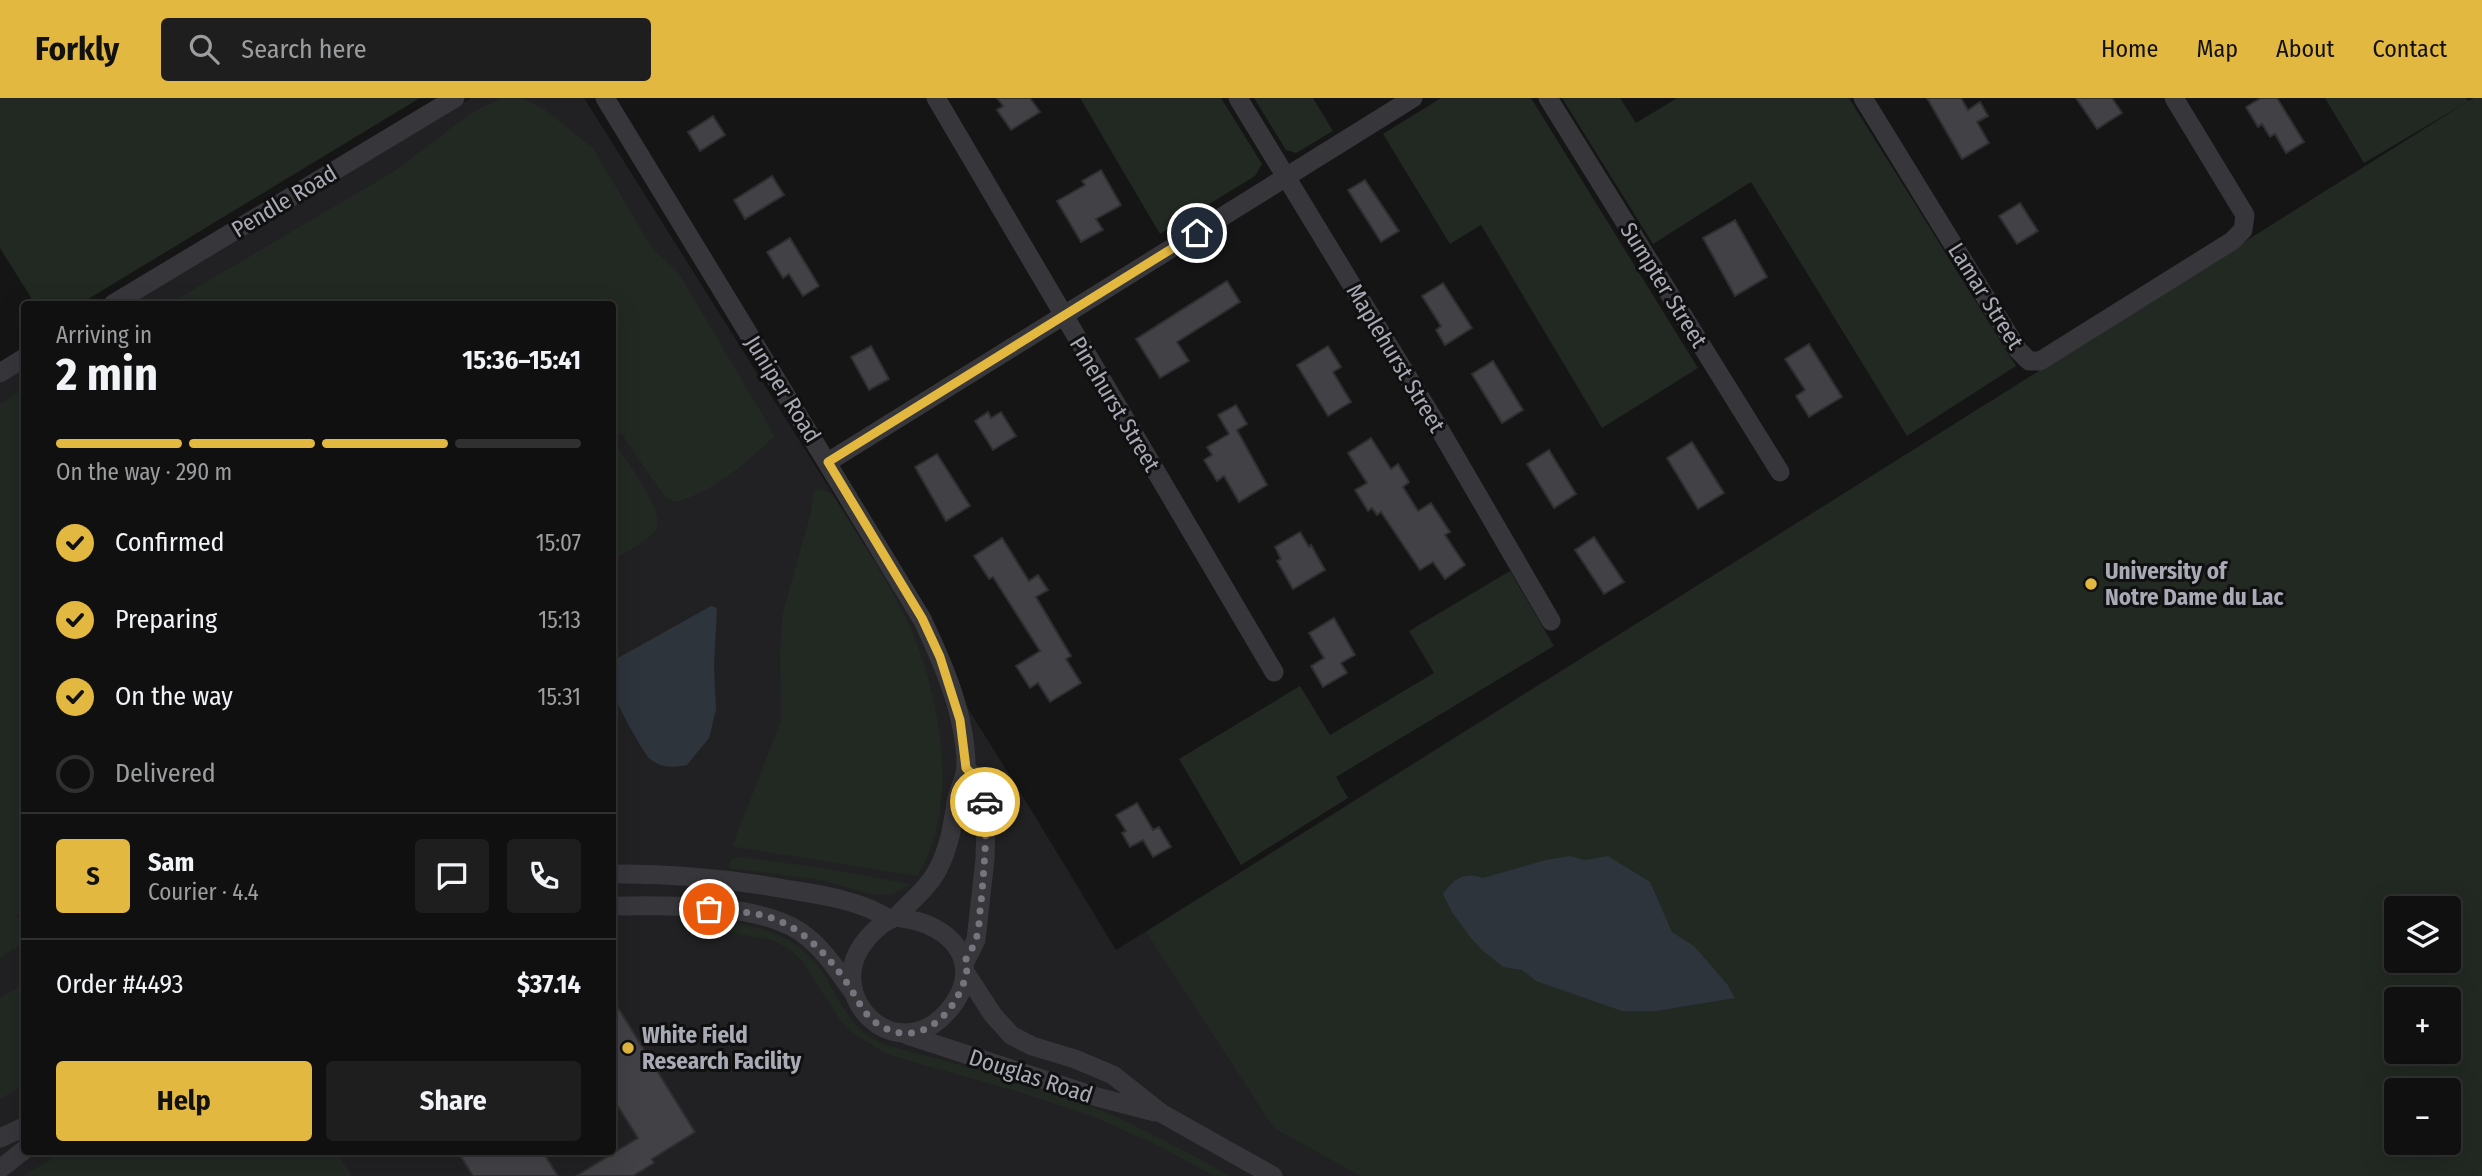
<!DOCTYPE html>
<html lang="en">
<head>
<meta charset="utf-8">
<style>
	body { margin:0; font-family:"Fira Sans Condensed",sans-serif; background:#1e1e1e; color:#f1f3f6; height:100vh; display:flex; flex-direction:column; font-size:26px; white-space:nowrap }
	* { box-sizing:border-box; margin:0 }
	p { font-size:23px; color:#9c9d9f }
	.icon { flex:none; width:38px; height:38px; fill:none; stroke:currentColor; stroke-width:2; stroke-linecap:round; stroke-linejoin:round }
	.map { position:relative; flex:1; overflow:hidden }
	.panel { position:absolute; left:21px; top:203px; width:595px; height:854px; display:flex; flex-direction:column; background:#101010; border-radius:7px; box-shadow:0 7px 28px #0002,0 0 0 2px #303030 }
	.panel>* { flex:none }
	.tools { position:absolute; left:2384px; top:798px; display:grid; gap:14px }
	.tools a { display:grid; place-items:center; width:77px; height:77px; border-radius:7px; background:#101010; box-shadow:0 7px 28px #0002,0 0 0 2px #303030; font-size:35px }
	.pin { position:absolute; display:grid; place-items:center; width:60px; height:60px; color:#fff; margin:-30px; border:4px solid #fff; border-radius:50%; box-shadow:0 2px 7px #0007 }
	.courier { position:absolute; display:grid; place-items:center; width:70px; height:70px; margin:-35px; border:5px solid #e3b840; border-radius:50%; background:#fff; color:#222; box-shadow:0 2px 9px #0007 }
	.overview em { font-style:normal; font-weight:700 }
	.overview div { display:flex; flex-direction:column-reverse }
	.overview { display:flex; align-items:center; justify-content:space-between; height:119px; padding:0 35px }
	h1 { font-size:46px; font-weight:700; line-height:52px }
	.bar { display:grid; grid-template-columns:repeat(4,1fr); gap:10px 7px; align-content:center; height:84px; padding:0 35px }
	.bar i { height:9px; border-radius:5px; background:#303030 }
	.bar .current { background:#e3b840 }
	.bar p { grid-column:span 4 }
	.line { display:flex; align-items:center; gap:18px; padding:0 35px; border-top:2px solid #303030 }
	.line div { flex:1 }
	.round { display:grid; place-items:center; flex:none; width:74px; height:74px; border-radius:7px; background:#1e1e1e }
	ol { padding:0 35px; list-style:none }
	li { display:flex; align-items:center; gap:21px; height:77px }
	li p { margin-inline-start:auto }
	li .icon { padding:7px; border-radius:50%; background:#e3b840; color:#111; stroke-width:4 }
	li:last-child { color:#9c9d9f }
	li i { width:38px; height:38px; border:4px solid #303030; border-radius:50% }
	.primary-button { display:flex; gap:14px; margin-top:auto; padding:14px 35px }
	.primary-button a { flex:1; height:80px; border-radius:7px; background:#e3b840; color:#111; font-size:28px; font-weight:700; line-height:80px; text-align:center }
	.primary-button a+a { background:#1e1e1e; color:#f1f3f6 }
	header { display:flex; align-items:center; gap:42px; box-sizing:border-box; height:98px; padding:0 35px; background:#e3b840; color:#111 }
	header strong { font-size:33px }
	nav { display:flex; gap:38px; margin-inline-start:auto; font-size:24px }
	.search { width:490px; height:63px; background:#1e1e1e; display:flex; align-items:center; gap:18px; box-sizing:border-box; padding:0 24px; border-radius:7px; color:#9c9d9f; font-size:26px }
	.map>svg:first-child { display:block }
	.built { fill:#212123; fill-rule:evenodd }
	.green { fill:#212922; fill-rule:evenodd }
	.water { fill:#2e343b }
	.building { fill:#424246; stroke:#2f2f32; stroke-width:2 }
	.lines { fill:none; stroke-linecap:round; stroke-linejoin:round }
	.minor { stroke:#36363b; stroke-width:19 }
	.done { stroke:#75767d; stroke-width:7; stroke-dasharray:0 12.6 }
	.route { stroke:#e3b840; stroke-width:9 }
	.poi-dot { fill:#e3b840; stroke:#101011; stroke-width:2.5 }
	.labels { text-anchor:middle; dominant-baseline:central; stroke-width:6; stroke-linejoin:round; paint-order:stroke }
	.street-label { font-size:23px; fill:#a8abb5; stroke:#101011 }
	.poi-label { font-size:23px; font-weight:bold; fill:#a8abb5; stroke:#101011; text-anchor:start }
</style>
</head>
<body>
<header>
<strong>Forkly</strong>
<div class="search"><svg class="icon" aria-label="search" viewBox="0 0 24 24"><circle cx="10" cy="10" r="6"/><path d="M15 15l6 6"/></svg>Search here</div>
<nav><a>Home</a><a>Map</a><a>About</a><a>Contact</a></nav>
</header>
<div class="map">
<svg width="2482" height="1078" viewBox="0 0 2482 1078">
	<rect width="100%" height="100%" fill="#151516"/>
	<path class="built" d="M471 0H584L1016 687 1116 852 2474 0H2482V1078H0V284L24 269V1054H612V206H129ZM2396 810H2448V863H2396ZM2396 901H2448V954H2396ZM2396 992H2448V1045H2396Z"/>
	<g class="green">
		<path d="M0 0H420L80 206H35L0 150Z"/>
		<path d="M501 0H521L544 11 593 50 652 150 678 174 775 338C747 364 714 394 675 404L665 399 621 335 613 340 612 206H169L396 72 471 15Z"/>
		<path d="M1080 0H1221L1262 66 1255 78 1160 136Z"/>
		<path d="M1254 0H1313L1333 33 1296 55 1286 52Z"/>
		<path d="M1441 0H1531L1698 270 1602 330 1481 127 1450 146 1383 36Z"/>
		<path d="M1562 0H1620L1636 25 1677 0H1849L2016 268 1907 338 1751 84 1653 146Z"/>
		<path d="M2325 0H2466L2468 3 2474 0H2482V1078H1360L1274 1030 1146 834 2467 4 2364 65ZM2396 810H2448V863H2396ZM2396 901H2448V954H2396ZM2396 992H2448V1045H2396Z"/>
		<path d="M24 291V812L16 817 24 836V844L0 860V306Z"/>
		<path d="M613 343C624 360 670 417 654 434 644 446 625 454 613 462Z"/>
		<path d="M814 391 827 393 833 397C857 436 883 475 904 516 939 587 963 707 917 778L735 749 733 746 781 623 780 555 783 514 811 414Z"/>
		<path d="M1510 473 1554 548 1336 679 1348 700 1241 767 1179 661 1300 588 1330 637 1434 575 1409 533Z"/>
		<path d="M739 759 816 769 911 786 893 796 873 797 820 782 729 770 730 762Z"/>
		<path d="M729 825C769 829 803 842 825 878 842 907 850 930 883 946 955 966 1030 984 1100 1012 1145 1031 1187 1054 1230 1078H1214L1155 1046 1096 1020 1019 994 886 956 853 935 840 922 802 863 788 850 772 842 727 834Z"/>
		<path d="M24 886V987L0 1001V900Z"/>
		<path d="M62 1054H336L352 1078H23Z"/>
	</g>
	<g class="water">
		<path d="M711 508 717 510 714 567 716 612 709 640 687 667C673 670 661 670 650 661 644 656 613 600 612 592 611 580 613 571 618 560Z"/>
		<path d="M1570 758 1585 762 1608 758 1650 784 1672 834 1694 848 1727 886 1735 900 1656 913H1622L1536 883 1522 872 1503 869 1482 852 1471 840 1452 814 1443 796C1453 781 1465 773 1483 780L1546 762Z"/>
	</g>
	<g class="building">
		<path d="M997 0H1030L1040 14 1011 32 997 12 1003 8Z"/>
		<path d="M1927 0H1961L1968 12 1980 4 1988 18 1977 24 1989 45 1962 61Z"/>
		<path d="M2076 0H2112L2122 15 2097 31Z"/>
		<path d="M2261 0H2277L2304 44 2286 55 2275 36 2270 39 2262 26 2258 29 2246 9Z"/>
		<path d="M713 18 725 37 700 53 688 34Z"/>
		<path d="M1101 72 1121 107 1096 121 1103 132 1081 144 1057 103 1085 87 1082 83Z"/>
		<path d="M772 78 784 97 745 121 734 102Z"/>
		<path d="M1365 82 1399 133 1381 144 1348 92Z"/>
		<path d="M2020 105 2038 133 2017 146 1999 118Z"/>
		<path d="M1735 122 1767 179 1735 198 1703 140Z"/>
		<path d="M790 140 819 188 803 198 789 176 783 180 767 154Z"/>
		<path d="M1227 183 1240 204 1177 244 1189 263 1160 280 1136 241Z"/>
		<path d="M1443 185 1472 230 1445 247 1436 232 1441 228 1422 198Z"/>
		<path d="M1809 246 1842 299 1809 319 1796 298 1805 292 1785 261Z"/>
		<path d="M871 248 889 281 869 292 851 259Z"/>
		<path d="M1328 248 1341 269 1333 274 1351 304 1328 318 1297 267Z"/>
		<path d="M1493 263 1523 312 1502 325 1472 276Z"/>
		<path d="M1236 307 1247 326 1237 332 1267 387 1239 404 1224 378 1217 383 1204 362 1212 357 1207 349 1229 336 1218 317Z"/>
		<path d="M988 314 991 320 1001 314 1016 338 993 352 975 323Z"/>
		<path d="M1371 340 1391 371 1398 366 1409 384 1403 389 1418 413 1431 405 1450 434 1445 437 1465 467 1445 481 1433 464 1420 472 1381 414 1377 417 1372 410 1368 413 1355 392 1367 385 1348 355Z"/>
		<path d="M1692 344 1724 395 1698 411 1667 360Z"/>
		<path d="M1549 352 1576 396 1554 410 1527 366Z"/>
		<path d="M937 356 970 408 946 423 915 369Z"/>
		<path d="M1300 434 1309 449 1311 447 1325 472 1293 491 1277 463 1281 461 1275 449Z"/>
		<path d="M1594 439 1624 484 1604 496 1575 452Z"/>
		<path d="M1002 440 1029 483 1038 477 1048 492 1036 499 1071 558 1066 561 1081 585 1050 604 1038 585 1030 590 1016 568 1040 553 993 479 989 481 974 458Z"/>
		<path d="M1334 520 1355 557 1341 565 1347 575 1323 589 1311 568 1324 560 1309 535Z"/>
		<path d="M1137 705 1153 732 1159 729 1171 749 1153 759 1143 742 1130 749 1122 735 1126 733 1116 717Z"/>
		<path d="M612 900 695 1034 652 1061 654 1065 633 1078H576L638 1040 612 999Z"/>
		<path d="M458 1054H543L558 1078H473Z"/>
	</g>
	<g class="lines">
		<g class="minor">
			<path d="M605 0 922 521C943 565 966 618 966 668 966 680 958 692 956 704 953 727 949 750 938 771 929 789 910 804 896 819"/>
			<path d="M936 0 1274 574"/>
			<path d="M1238 0 1437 327 1551 523"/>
			<path d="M1548 0 1780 374"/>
			<path d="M1863 0 2018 252 2029 263H2040L2232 143 2243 132 2245 117 2174 0"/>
			<path d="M113 206 455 0"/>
			<path d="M0 275 24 260"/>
			<path d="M828 364 1413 0"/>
			<path d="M612 776C673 775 732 781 791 792 824 797 861 803 889 821"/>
			<path d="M612 808C666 808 754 804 799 833 822 848 837 872 853 894"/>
			<path d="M896 819C906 821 918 822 928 827 967 844 977 880 948 913 896 973 820 897 866 842 874 832 884 823 896 819Z"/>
			<path d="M965 864 976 842 985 761 986 725 984 689 966 670"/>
			<path d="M967 877 993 917 1011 937 1032 948 1075 961 1113 977 1161 1015 1273 1078"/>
			<path d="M907 937 1097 999 1155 1014"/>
			<path d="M0 1040 24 1029"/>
			<path d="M0 1071 24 1052"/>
		</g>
	</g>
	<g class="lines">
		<path class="done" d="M709 811C725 813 741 813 757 816 796 823 825 853 847 885 859 902 863 919 883 929 917 948 949 921 961 891 963 886 966 880 967 876 967 872 965 869 965 865 966 857 974 850 976 841 980 830 979 816 981 805 984 771 987 738 985 704"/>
		<path class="route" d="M985 704 984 689 966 670 960 622 940 559 922 520 828 364 1197 135"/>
	</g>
	<g class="poi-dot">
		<circle cx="2091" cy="486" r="7"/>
		<circle cx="628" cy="950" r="7"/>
	</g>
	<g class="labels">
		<g class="street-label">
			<text transform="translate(284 103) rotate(-31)">Pendle Road</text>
			<text transform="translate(1664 187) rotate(58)">Sumpter Street</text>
			<text transform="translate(1986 198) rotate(58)">Lamar Street</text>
			<text transform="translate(1396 260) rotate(59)">Maplehurst Street</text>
			<text transform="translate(783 291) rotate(58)">Juniper Road</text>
			<text transform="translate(1115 306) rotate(59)">Pinehurst Street</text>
			<text transform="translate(1031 978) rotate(18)">Douglas Road</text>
		</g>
		<g class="poi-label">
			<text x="2105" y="473">University of<tspan x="2105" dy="26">Notre Dame du Lac</tspan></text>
			<text x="642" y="937">White Field<tspan x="642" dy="26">Research Facility</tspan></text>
		</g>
	</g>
</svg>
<div class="tools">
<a><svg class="icon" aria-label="layers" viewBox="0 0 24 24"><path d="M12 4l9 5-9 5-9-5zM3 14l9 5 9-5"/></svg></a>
<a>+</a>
<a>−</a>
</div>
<div class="pin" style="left:709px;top:811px;background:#ea580c"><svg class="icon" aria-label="bag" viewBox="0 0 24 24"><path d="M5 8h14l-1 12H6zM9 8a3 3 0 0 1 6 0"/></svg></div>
<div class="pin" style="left:1197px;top:135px;background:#1f2937"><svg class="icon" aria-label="home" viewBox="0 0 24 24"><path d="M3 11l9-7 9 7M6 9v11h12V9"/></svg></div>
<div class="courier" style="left:985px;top:704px"><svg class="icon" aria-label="car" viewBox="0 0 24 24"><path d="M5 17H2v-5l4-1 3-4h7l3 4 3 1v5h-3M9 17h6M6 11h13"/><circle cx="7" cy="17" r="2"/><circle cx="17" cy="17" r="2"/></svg></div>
<section class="panel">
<div class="overview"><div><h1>2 min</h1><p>Arriving in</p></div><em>15:36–15:41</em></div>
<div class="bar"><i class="current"></i><i class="current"></i><i class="current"></i><i></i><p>On the way · 290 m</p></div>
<ol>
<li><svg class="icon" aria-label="check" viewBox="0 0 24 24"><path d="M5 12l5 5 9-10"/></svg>Confirmed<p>15:07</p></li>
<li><svg class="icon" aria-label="check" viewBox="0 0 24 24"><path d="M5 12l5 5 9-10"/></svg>Preparing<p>15:13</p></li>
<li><svg class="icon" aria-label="check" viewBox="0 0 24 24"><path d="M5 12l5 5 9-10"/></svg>On the way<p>15:31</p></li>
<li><i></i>Delivered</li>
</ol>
<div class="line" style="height:126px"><b class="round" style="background:#e3b840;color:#111">S</b><div><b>Sam</b><p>Courier · 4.4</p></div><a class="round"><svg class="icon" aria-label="chat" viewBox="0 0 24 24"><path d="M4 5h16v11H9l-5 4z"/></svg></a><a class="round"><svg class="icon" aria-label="phone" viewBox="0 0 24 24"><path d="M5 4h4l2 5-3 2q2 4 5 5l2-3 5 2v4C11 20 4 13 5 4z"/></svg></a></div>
<div class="line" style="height:91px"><div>Order #4493</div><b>$37.14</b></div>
<div class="primary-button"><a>Help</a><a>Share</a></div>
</section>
</div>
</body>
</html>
